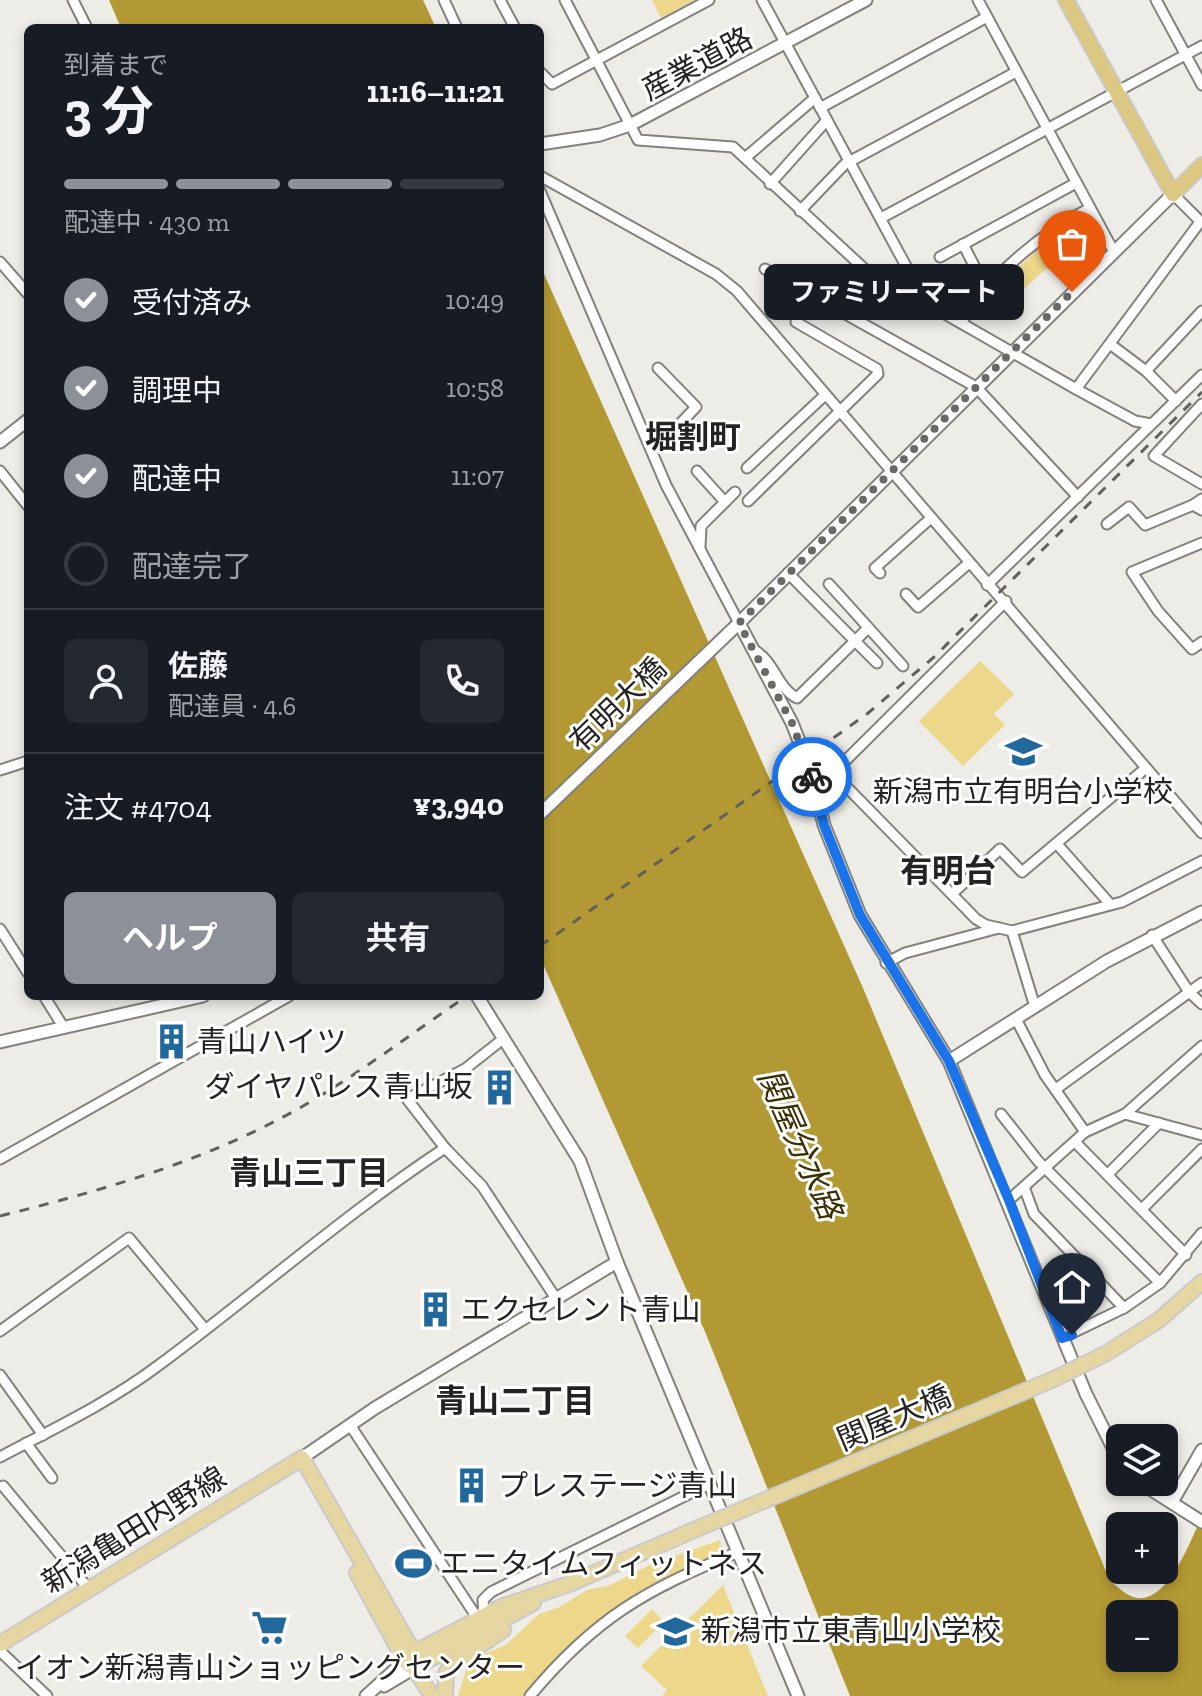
<!DOCTYPE html>
<html lang="ja">
<head>
<meta charset="utf-8">
<style>
	body { margin:0; font-family:"Zilla Slab","Noto Sans JP",serif; background:#242831; color:#f1f3f6; height:100vh; display:flex; flex-direction:column; font-size:30px; white-space:nowrap }
	* { box-sizing:border-box; margin:0 }
	p { font-size:26px; color:#9ea1a6 }
	.icon { flex:none; width:44px; height:44px; fill:none; stroke:currentColor; stroke-width:2; stroke-linecap:round; stroke-linejoin:round }
	.map { position:relative; flex:1; overflow:hidden }
	.panel { position:absolute; left:24px; top:24px; width:520px; height:976px; display:flex; flex-direction:column; background:#171b24; border-radius:12px; box-shadow:0 4px 12px #0003 }
	.panel>* { flex:none }
	.buttons { position:absolute; left:1106px; top:1424px; display:grid; gap:16px }
	.buttons a { display:grid; place-items:center; width:72px; height:72px; border-radius:12px; background:#171b24; box-shadow:0 4px 12px #0003; font-size:40px }
	.pin { position:absolute; display:grid; place-items:center; width:68px; height:68px; color:#fff; margin:-82px -34px; border-radius:50% 50% 50% 0; rotate:-45deg; box-shadow:0 0 8px #0007 }
	.pin .icon { rotate:45deg }
	.courier { position:absolute; display:grid; place-items:center; width:80px; height:80px; margin:-40px; border:6px solid #1a73e8; border-radius:50%; background:#fff; color:#222; box-shadow:0 2px 10px #0007 }
	.bubble { position:absolute; height:56px; border-radius:12px; background:#171b24; box-shadow:0 4px 12px #0003; font-size:26px; font-weight:700; line-height:56px; text-align:center }
	.head em { font-style:normal; font-weight:700 }
	.head div { display:flex; flex-direction:column-reverse }
	.head { display:flex; align-items:center; justify-content:space-between; height:136px; padding:0 40px }
	h1 { font-size:52px; font-weight:700; line-height:60px }
	.bar { display:grid; grid-template-columns:repeat(4,1fr); gap:12px 8px; align-content:center; height:96px; padding:0 40px }
	.bar i { height:10px; border-radius:6px; background:#363941 }
	.bar .active { background:#8c9099 }
	.bar p { grid-column:span 4 }
	.line { display:flex; align-items:center; gap:20px; padding:0 40px; border-top:2px solid #363941 }
	.line div { flex:1 }
	.round { display:grid; place-items:center; flex:none; width:84px; height:84px; border-radius:12px; background:#242831 }
	ol { padding:0 40px; list-style:none }
	li { display:flex; align-items:center; gap:24px; height:88px }
	li p { margin-inline-start:auto }
	li .icon { padding:8px; border-radius:50%; background:#8c9099; color:#fff; stroke-width:4 }
	li:last-child { color:#9ea1a6 }
	li i { width:44px; height:44px; border:4px solid #363941; border-radius:50% }
	.action { display:flex; gap:16px; margin-top:auto; padding:16px 40px }
	.action a { flex:1; height:92px; border-radius:12px; background:#8c9099; color:#fff; font-size:32px; font-weight:700; line-height:92px; text-align:center }
	.action a+a { background:#242831; color:#f1f3f6 }
	.map>svg:first-child { display:block }
	.green { fill:#ecd78a }
	.water { fill:#b39933; fill-rule:evenodd }
	.lines { fill:none; stroke-linecap:round; stroke-linejoin:round }
	.minor-casing { stroke:#82817c; stroke-width:13 }
	.tertiary-casing { stroke:#82817c; stroke-width:15 }
	.primary-casing { stroke:#cacaca; stroke-width:18 }
	.trunk-casing { stroke:#cacaca; stroke-width:18 }
	.minor { stroke:#fff; stroke-width:9 }
	.tertiary { stroke:#fff; stroke-width:11 }
	.primary { stroke:#e5d6a2; stroke-width:14 }
	.trunk { stroke:#dcc883; stroke-width:14 }
	.rail { stroke:#61605d; stroke-width:3; stroke-dasharray:10 10; stroke-linecap:butt }
	.primary-bridge-casing { stroke:#cacaca; stroke-width:18; stroke-linecap:butt }
	.primary-bridge { stroke:#e5d6a2; stroke-width:14 }
	.done { stroke:#6a6966; stroke-width:8; stroke-dasharray:0 14.4 }
	.route { stroke:#1a73e8; stroke-width:10 }
	.labels { text-anchor:middle; dominant-baseline:central; stroke-width:6; stroke-linejoin:round; paint-order:stroke }
	.street-label { font-size:30px; fill:#242321; stroke:#fff }
	.poi-label { font-size:30px; fill:#242321; stroke:#fff; text-anchor:start }
	.neighbourhood-label { font-size:32px; font-weight:bold; fill:#242321; stroke:#fff }
	.water-label { font-size:32px; font-style:italic; fill:#3a2f03; stroke:#fff }
</style>
</head>
<body>
<div class="map">
<svg width="1202" height="1696" viewBox="0 0 1202 1696">
	<rect width="100%" height="100%" fill="#edece7"/>
	<g class="green">
		<path d="M652 0H694L661 18Z"/>
		<path d="M1058 231 1071 246 1015 297 1000 284Z"/>
		<path d="M980 661 1014 694 994 714 1005 725 963 766 919 721Z"/>
		<path d="M720 1540 722 1556C647 1588 578 1633 526 1696H458L469 1661 507 1644 539 1614 560 1607 587 1590 608 1586 652 1564Z"/>
		<path d="M723 1585 768 1696H662L667 1690 641 1666Z"/>
		<path d="M652 1609 664 1622 638 1648 625 1636Z"/>
	</g>
	<g class="water">
		<path d="M109 0H423L436 28H121Z"/>
		<path d="M540 265 863 988 1110 1581C1118 1587 1128 1597 1137 1598 1169 1602 1190 1540 1202 1517V1696H850L706 1334 540 957ZM1120 1614H1164V1658H1120Z"/>
	</g>
	<g class="lines">
		<defs>
			<g id="minor">
				<path d="M73 0 87 28"/>
				<path d="M444 0 457 28"/>
				<path d="M500 0 515 28"/>
				<path d="M565 0 638 140 733 147 885 288 903 296H921"/>
				<path d="M762 0 926 303 1076 389 1135 421 1151 424"/>
				<path d="M978 0 1114 252"/>
				<path d="M1156 0 1202 85"/>
				<path d="M540 72 552 84 709 0"/>
				<path d="M820 108 987 17"/>
				<path d="M745 158 815 98"/>
				<path d="M540 176 716 274 737 291 1202 833"/>
				<path d="M770 184 827 120"/>
				<path d="M540 191 666 485 739 623"/>
				<path d="M1173 194 1202 223"/>
				<path d="M800 211 845 164 1016 72"/>
				<path d="M881 218 1202 46"/>
				<path d="M963 244 986 289"/>
				<path d="M940 257 1076 183"/>
				<path d="M0 262 28 294"/>
				<path d="M765 269 976 387 1078 497"/>
				<path d="M961 323C989 277 1041 233 1090 208"/>
				<path d="M1110 344 1146 371 1176 401"/>
				<path d="M658 368 696 407 677 427"/>
				<path d="M1146 371 1202 311"/>
				<path d="M1076 389 1200 222"/>
				<path d="M1202 404 1154 456 1202 484"/>
				<path d="M747 468 825 395"/>
				<path d="M0 471 28 506"/>
				<path d="M697 471 725 502"/>
				<path d="M1202 499 1193 505 1202 510"/>
				<path d="M748 501 878 374 877 369 796 322"/>
				<path d="M1107 524 1129 507 1145 525 1193 505"/>
				<path d="M1202 543 1132 572 1158 611 1192 649 1202 642"/>
				<path d="M700 547 701 526 735 492"/>
				<path d="M880 573 875 568 931 518"/>
				<path d="M829 584 903 666"/>
				<path d="M987 585 1202 375"/>
				<path d="M906 594 918 607 969 563"/>
				<path d="M1006 601 833 773 976 919 986 925 1012 931 1122 902 1202 861"/>
				<path d="M868 628 855 641 877 663"/>
				<path d="M754 650C775 662 777 688 797 698L855 641 788 573"/>
				<path d="M0 770 28 761"/>
				<path d="M1057 844 1110 904"/>
				<path d="M952 894 1000 849 1022 872 1146 768"/>
				<path d="M0 929 28 973"/>
				<path d="M1012 931 1035 1007"/>
				<path d="M1152 935 1189 992 1202 1004"/>
				<path d="M886 963 905 953 999 928"/>
				<path d="M44 996 64 1028"/>
				<path d="M1016 1019 1045 1075 1085 1132"/>
				<path d="M503 1039 465 1069 407 1099 445 1148 482 1186 555 1297"/>
				<path d="M1056 1089 1202 983"/>
				<path d="M1001 1114 1038 1161 1160 1283"/>
				<path d="M1125 1114 1202 1135"/>
				<path d="M1075 1142 1186 1255"/>
				<path d="M0 1159 289 996"/>
				<path d="M1109 1173 1159 1123"/>
				<path d="M1024 1187 1034 1214 1124 1308 1160 1283 1202 1233"/>
				<path d="M1009 1200 1085 1132 1125 1114 1202 1046"/>
				<path d="M1143 1208 1202 1149"/>
				<path d="M0 1331 129 1238 204 1328"/>
				<path d="M1062 1338 1124 1308"/>
				<path d="M0 1375 43 1435"/>
				<path d="M350 1425 478 1619"/>
				<path d="M26 1443 52 1478"/>
				<path d="M0 1457C53 1429 110 1402 159 1365 255 1294 345 1214 445 1148"/>
				<path d="M3 1486 88 1588"/>
				<path d="M484 1616 483 1600 491 1592 709 1484"/>
				<path d="M0 1651 47 1696"/>
				<path d="M530 1696C595 1618 645 1590 738 1552"/>
			</g>
			<g id="tertiary">
				<path d="M540 144 600 135 630 125 866 0"/>
				<path d="M0 442 28 420"/>
				<path d="M739 623 792 723 810 769 824 825 860 915 949 1061 1086 1394 1120 1462"/>
				<path d="M540 814 739 623 1173 194"/>
				<path d="M477 996 580 1161 617 1262 798 1696"/>
				<path d="M0 1042 203 996"/>
				<path d="M949 1061 1107 961 1202 912"/>
				<path d="M302 1458 375 1408 617 1262"/>
				<path d="M1139 1482 1202 1522"/>
				<path d="M1172 1502 1202 1450"/>
				<path d="M384 1686 414 1668"/>
				<path d="M366 1696 410 1656"/>
			</g>
			<g id="primary">
				<path d="M1105 1354 1159 1320 1202 1282"/>
				<path d="M357 1573 405 1661 414 1668"/>
				<path d="M0 1644 302 1458 414 1653V1668L432 1696"/>
				<path d="M414 1653 501 1607 569 1584 701 1527"/>
				<path d="M414 1668 533 1603"/>
				<path d="M445 1696 446 1673 451 1665 503 1630"/>
			</g>
			<path id="trunk" d="M1066 0 1173 194 1202 165"/>
		</defs>
		<use href="#minor" class="minor-casing"/>
		<use href="#tertiary" class="tertiary-casing"/>
		<use href="#primary" class="primary-casing"/>
		<use href="#trunk" class="trunk-casing"/>
		<use href="#minor" class="minor"/>
		<use href="#tertiary" class="tertiary"/>
		<use href="#primary" class="primary"/>
		<use href="#trunk" class="trunk"/>
		<g class="rail">
			<path d="M540 946 867 714 934 657 1202 392"/>
			<path d="M0 1216C108 1189 213 1159 310 1102 364 1070 415 1031 467 996"/>
		</g>
		<defs>
			<path id="primary-bridge" d="M701 1527 1054 1379 1105 1354"/>
		</defs>
		<use href="#primary-bridge" class="primary-bridge-casing"/>
		<use href="#primary-bridge" class="primary-bridge"/>
	</g>
	<g class="lines">
		<path class="done" d="M812 777 792 723 739 623 1072 292"/>
		<path class="route" d="M812 777 824 825 860 915 949 1061 1009 1200 1062 1338 1072 1335"/>
	</g>
	<defs>
		<symbol id="school-bare" viewBox="-9 -9 18 18"><path d="M0-5L7-2L0 1L-7-2ZM-4 1L0 2.5L4 1V4Q0 6-4 4Z" fill="#21699d" stroke="#fff" stroke-width="2.5" paint-order="stroke"/></symbol>
		<symbol id="building-bare" viewBox="-9 -9 18 18"><path d="M-4-6H4V6H1V3H-1V6H-4ZM-2.5-4.3h1.7v1.8h-1.7ZM.8-4.3h1.7v1.8H.8ZM-2.5-1h1.7V.8h-1.7ZM.8-1h1.7V.8H.8Z" fill="#21699d" stroke="#fff" stroke-width="2.5" paint-order="stroke"/></symbol>
		<symbol id="stadium-bare" viewBox="-9 -9 18 18"><path d="M0-5a6.5 5 0 1 0 0 10a6.5 5 0 1 0 0-10ZM-3.5-1.8h7v3.6h-7Z" fill="#21699d" stroke="#fff" stroke-width="2.5" paint-order="stroke"/></symbol>
		<symbol id="supermarket-bare" viewBox="-9 -9 18 18"><path d="M-6-5.5h2.5l.6 2H6L4.5 2H-2.5L-4.4-4H-6ZM-1.5 3.2a1.3 1.3 0 1 0 .1 0ZM3 3.2a1.3 1.3 0 1 0 .1 0Z" fill="#21699d" stroke="#fff" stroke-width="2.5" paint-order="stroke"/></symbol>
	</defs>
	<g fill-rule="evenodd">
		<use href="#school-bare" x="998" y="726" width="51" height="51"/>
		<use href="#building-bare" x="146" y="1016" width="51" height="51"/>
		<use href="#building-bare" x="474" y="1062" width="51" height="51"/>
		<use href="#building-bare" x="410" y="1284" width="51" height="51"/>
		<use href="#building-bare" x="446" y="1460" width="51" height="51"/>
		<use href="#stadium-bare" x="388" y="1538" width="51" height="51"/>
		<use href="#supermarket-bare" x="244" y="1602" width="51" height="51"/>
		<use href="#school-bare" x="650" y="1606" width="51" height="51"/>
	</g>
	<g class="labels">
		<g class="street-label">
			<text transform="translate(697 64) rotate(-28)">産業道路</text>
			<text transform="translate(618 705) rotate(-44)">有明大橋</text>
			<text transform="translate(894 1418) rotate(-23)">関屋大橋</text>
			<text transform="translate(134 1530) rotate(-32)">新潟亀田内野線</text>
		</g>
		<g class="poi-label">
			<text x="1023" y="792" text-anchor="middle">新潟市立有明台小学校</text>
			<text x="197" y="1042">青山ハイツ</text>
			<text x="473" y="1087" text-anchor="end">ダイヤパレス青山坂</text>
			<text x="461" y="1310">エクセレント青山</text>
			<text x="498" y="1486">プレステージ青山</text>
			<text x="440" y="1564">エニタイムフィットネス</text>
			<text x="701" y="1631">新潟市立東青山小学校</text>
			<text x="270" y="1668" text-anchor="middle">イオン新潟青山ショッピングセンター</text>
		</g>
		<g class="neighbourhood-label">
			<text x="693" y="437">堀割町</text>
			<text x="948" y="871">有明台</text>
			<text x="309" y="1173">青山三丁目</text>
			<text x="515" y="1401">青山二丁目</text>
		</g>
		<g class="water-label">
			<text transform="translate(800 1144) rotate(66)">関屋分水路</text>
		</g>
	</g>
</svg>
<div class="buttons">
<a><svg class="icon" aria-label="layers" viewBox="0 0 24 24"><path d="M12 4l9 5-9 5-9-5zM3 14l9 5 9-5"/></svg></a>
<a>+</a>
<a>−</a>
</div>
<div class="pin" style="left:1072px;top:292px;background:#ea580c"><svg class="icon" aria-label="bag" viewBox="0 0 24 24"><path d="M5 8h14l-1 12H6zM9 8a3 3 0 0 1 6 0"/></svg></div>
<div class="pin" style="left:1072px;top:1335px;background:#1f2937"><svg class="icon" aria-label="home" viewBox="0 0 24 24"><path d="M3 11l9-7 9 7M6 9v11h12V9"/></svg></div>
<div class="courier" style="left:812px;top:777px"><svg class="icon" aria-label="bike" viewBox="0 0 24 24"><circle cx="6" cy="16" r="4"/><circle cx="18" cy="16" r="4"/><path d="M6 16l4-8h5l3 8M10 8l3 8H6M13 5h3"/></svg></div>
<div class="bubble" style="left:764px;top:264px;width:260px">ファミリーマート</div>
<section class="panel">
<div class="head"><div><h1>3 分</h1><p>到着まで</p></div><em>11:16–11:21</em></div>
<div class="bar"><i class="active"></i><i class="active"></i><i class="active"></i><i></i><p>配達中 · 430 m</p></div>
<ol>
<li><svg class="icon" aria-label="check" viewBox="0 0 24 24"><path d="M5 12l5 5 9-10"/></svg>受付済み<p>10:49</p></li>
<li><svg class="icon" aria-label="check" viewBox="0 0 24 24"><path d="M5 12l5 5 9-10"/></svg>調理中<p>10:58</p></li>
<li><svg class="icon" aria-label="check" viewBox="0 0 24 24"><path d="M5 12l5 5 9-10"/></svg>配達中<p>11:07</p></li>
<li><i></i>配達完了</li>
</ol>
<div class="line" style="height:144px"><a class="round"><svg class="icon" aria-label="person" viewBox="0 0 24 24"><circle cx="12" cy="8" r="4"/><path d="M4 21q1-7 8-7t8 7"/></svg></a><div><b>佐藤</b><p>配達員 · 4.6</p></div><a class="round"><svg class="icon" aria-label="phone" viewBox="0 0 24 24"><path d="M5 4h4l2 5-3 2q2 4 5 5l2-3 5 2v4C11 20 4 13 5 4z"/></svg></a></div>
<div class="line" style="height:104px"><div>注文 #4704</div><b>¥3,940</b></div>
<div class="action"><a>ヘルプ</a><a>共有</a></div>
</section>
</div>
</body>
</html>
